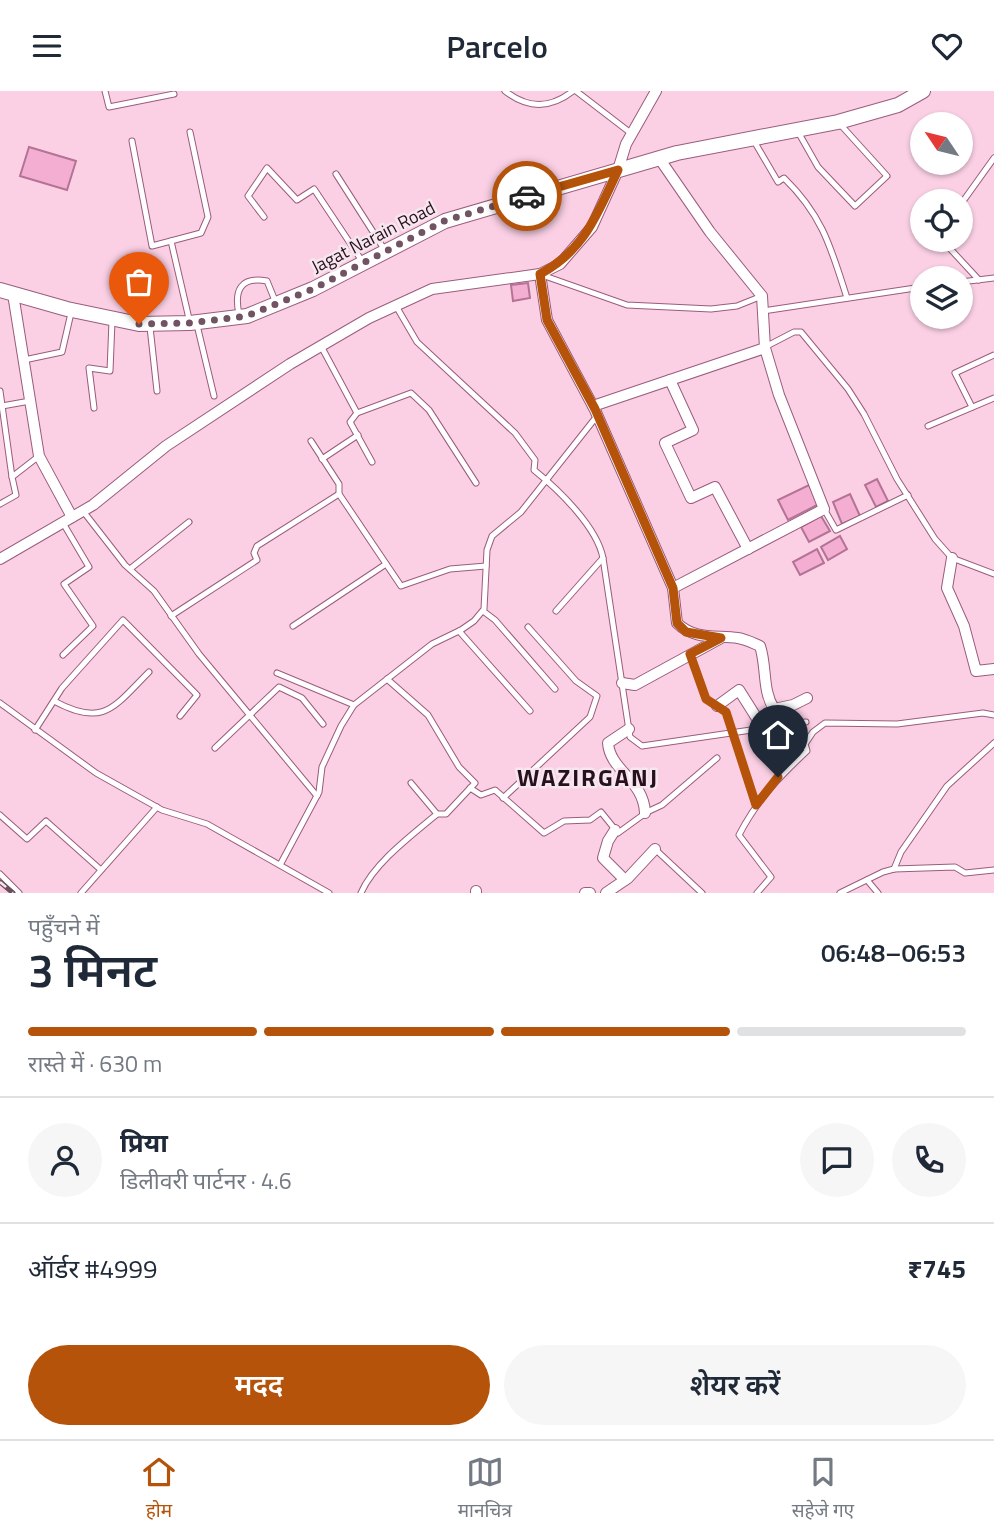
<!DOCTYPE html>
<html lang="hi">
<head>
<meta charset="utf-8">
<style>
	body { margin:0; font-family:"Titillium Web","Noto Sans Devanagari",sans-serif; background:#f6f6f7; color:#1f2937; height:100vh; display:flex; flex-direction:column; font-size:26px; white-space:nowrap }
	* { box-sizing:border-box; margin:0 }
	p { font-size:23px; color:#747a83 }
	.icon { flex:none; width:38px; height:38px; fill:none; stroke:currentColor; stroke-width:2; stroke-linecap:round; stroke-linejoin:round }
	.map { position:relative; height:802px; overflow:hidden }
	.drawer { display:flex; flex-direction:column; background:#fff; flex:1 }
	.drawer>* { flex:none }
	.needle { width:46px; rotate:305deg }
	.tools { position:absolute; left:910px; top:21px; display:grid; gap:14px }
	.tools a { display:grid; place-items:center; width:63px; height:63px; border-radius:50%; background:#fff; box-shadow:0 2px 5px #0004; font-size:35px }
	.pin { position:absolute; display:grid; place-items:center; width:60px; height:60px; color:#fff; margin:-72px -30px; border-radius:50% 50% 50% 0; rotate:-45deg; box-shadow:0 0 7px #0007 }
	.pin .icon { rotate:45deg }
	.courier { position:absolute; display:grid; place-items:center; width:70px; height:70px; margin:-35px; border:5px solid #b45309; border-radius:50%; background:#fff; color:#222; box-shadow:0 2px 9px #0007 }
	.summary em { font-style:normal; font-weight:600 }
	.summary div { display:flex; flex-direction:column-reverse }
	.summary { display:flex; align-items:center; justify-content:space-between; height:119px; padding:0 28px }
	h1 { font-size:46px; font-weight:600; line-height:52px }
	.bar { display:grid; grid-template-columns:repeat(4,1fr); gap:10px 7px; align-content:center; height:84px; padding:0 28px }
	.bar i { height:9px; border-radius:5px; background:#e0e1e3 }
	.bar .on { background:#b45309 }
	.bar p { grid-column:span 4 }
	.line { display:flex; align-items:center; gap:18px; padding:0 28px; border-top:2px solid #e0e1e3 }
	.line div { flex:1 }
	.round { display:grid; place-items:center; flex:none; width:74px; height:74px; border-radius:37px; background:#f6f6f7 }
	.action { display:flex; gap:14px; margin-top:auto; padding:14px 28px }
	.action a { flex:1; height:80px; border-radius:42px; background:#b45309; color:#fff; font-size:28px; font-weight:600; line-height:80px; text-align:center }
	.action a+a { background:#f6f6f7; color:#1f2937 }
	header { display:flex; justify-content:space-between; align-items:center; height:91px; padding:0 28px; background:#fff; font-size:32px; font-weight:600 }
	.dock { display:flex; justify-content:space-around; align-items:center; height:98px; border-top:2px solid #e0e1e3; background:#fff; font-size:19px; color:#747a83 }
	.dock a { display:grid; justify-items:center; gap:4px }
	.dock .on { color:#b45309 }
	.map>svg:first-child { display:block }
	.building { fill:#f4aed1; stroke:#b47394; stroke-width:2 }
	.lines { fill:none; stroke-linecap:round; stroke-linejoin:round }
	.lane-casing { stroke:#9a5c7d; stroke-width:7 }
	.street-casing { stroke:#9a5c7d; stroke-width:12 }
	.secondary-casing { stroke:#9a5c7d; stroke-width:16 }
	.lane { stroke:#fff; stroke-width:5 }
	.street { stroke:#fff; stroke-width:10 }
	.secondary { stroke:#fff; stroke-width:14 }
	.rail-casing { stroke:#6c4e5d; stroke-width:5 }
	.rail { stroke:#f6e7ee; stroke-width:2.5; stroke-dasharray:8; stroke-linecap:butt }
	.done { stroke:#725363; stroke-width:7; stroke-dasharray:0 12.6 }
	.route { stroke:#b45309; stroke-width:9 }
	.labels { text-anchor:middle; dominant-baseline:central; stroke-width:5; stroke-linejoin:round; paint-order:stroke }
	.street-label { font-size:18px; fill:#28101d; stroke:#f6e7ee }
	.district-label { font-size:24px; font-weight:bold; letter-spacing:2px; fill:#28101d; stroke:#f6e7ee }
</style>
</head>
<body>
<header><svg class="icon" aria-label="menu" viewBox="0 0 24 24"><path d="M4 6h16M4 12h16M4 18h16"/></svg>Parcelo<svg class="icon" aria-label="heart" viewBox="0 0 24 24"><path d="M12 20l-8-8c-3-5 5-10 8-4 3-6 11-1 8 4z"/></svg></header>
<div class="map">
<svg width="994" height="802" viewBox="0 0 994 802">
	<rect width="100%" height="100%" fill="#fbd0e5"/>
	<g class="building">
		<path d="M29 56 76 70 67 99 20 85Z"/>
		<path d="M528 192 530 207 513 210 511 194Z"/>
		<path d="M877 388 888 410 876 416 865 394Z"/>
		<path d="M809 394 819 413 788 429 778 409Z"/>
		<path d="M850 403 860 425 842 433 833 411Z"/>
		<path d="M821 425 830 440 809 451 801 436Z"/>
		<path d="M840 445 847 458 828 469 821 456Z"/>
		<path d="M817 458 824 472 800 484 793 471Z"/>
	</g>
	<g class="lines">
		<defs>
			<g id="lane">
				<path d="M105 0 109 16 174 3"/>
				<path d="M505 0C528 18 550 18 573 0"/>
				<path d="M576 0 632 43"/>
				<path d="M797 39 818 76 855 115 887 85 839 32"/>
				<path d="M132 50 152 155 201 142 208 126 190 41"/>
				<path d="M754 50 778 91 784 87C823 125 831 157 847 207"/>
				<path d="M336 83 384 158"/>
				<path d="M961 113 994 67"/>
				<path d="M264 126 248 105 267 77 297 109 314 98 362 170"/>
				<path d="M942 149 979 189"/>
				<path d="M171 150 190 232"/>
				<path d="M542 184 627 214 711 218 737 215 762 205"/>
				<path d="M961 191 994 187"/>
				<path d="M396 215 417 251 515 342 535 369 534 379C559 399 597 436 603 467L556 520"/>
				<path d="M763 220 922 196"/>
				<path d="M239 223C234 200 240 185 267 190L276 212"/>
				<path d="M197 234 214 305"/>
				<path d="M150 236 157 300"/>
				<path d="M321 255 357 322 350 331 372 371"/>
				<path d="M765 256 794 241H801L848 298 864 323 897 388 935 448 952 467 994 483"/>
				<path d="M24 269 62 261 71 222"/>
				<path d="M0 300 12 386"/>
				<path d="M2 315 30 310"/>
				<path d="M972 316 955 282 994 264"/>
				<path d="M94 317 89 277 110 280 112 230"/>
				<path d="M357 322 411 302 429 319 476 392"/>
				<path d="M928 335 994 307"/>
				<path d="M311 350 339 393V403L401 495 450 478 486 475"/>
				<path d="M322 368 358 344"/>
				<path d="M0 413 16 404 12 386 39 365"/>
				<path d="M824 418 836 439 908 404"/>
				<path d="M83 420 125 474 154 500 199 563 317 705"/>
				<path d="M63 432 89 476 64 493 93 535 63 564"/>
				<path d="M603 467 630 646 642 655 806 631"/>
				<path d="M130 478 189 431"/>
				<path d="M483 520 495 529 555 598"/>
				<path d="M171 525 257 469 254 462 257 455 339 403"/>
				<path d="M293 535 386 473"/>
				<path d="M459 540 530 620"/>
				<path d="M690 564 706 608 726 621 756 714"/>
				<path d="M277 582 354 614"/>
				<path d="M54 610C104 637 114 616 149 581"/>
				<path d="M0 612 96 682 162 719 207 733 329 802"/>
				<path d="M35 639 62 597 123 529 197 604 180 625"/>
				<path d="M215 657 279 596 302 607 323 633"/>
				<path d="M411 692 437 723"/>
				<path d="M470 697 481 704 495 699 544 742 564 730 590 729 601 721 618 742 647 721 662 714 717 667"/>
				<path d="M503 707 590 626 597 605 576 590 528 536"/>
				<path d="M0 724 27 748 46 730 101 779"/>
				<path d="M656 759 702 802"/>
				<path d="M280 774 319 701 322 676 341 635 354 614 432 553 461 539 474 530 484 518 487 459 492 445 521 421 597 325"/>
				<path d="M894 778 901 761 947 695 994 652"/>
				<path d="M0 783 19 802"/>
				<path d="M867 789 878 802"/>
				<path d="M81 802 157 716"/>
				<path d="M361 802C374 772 412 744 437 723H446L475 692 459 676 428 624 387 588"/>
				<path d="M757 802 771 786 739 744C757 709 779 686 807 660L805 653 813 641 825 632 897 633 983 622 994 624"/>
				<path d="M840 802 883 781 894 778 955 776 965 782 994 779"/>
			</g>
			<g id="street">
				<path d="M659 67 710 141 762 205 765 257 779 304 824 418 673 497"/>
				<path d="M540 183 547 229 595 319 673 497 677 532C694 549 716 544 738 547 745 548 753 552 760 555 767 576 762 599 774 618L793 614 807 607"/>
				<path d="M13 203 39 365 72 426"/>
				<path d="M670 289 693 339 665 352 691 407 715 396 748 458"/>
				<path d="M593 315 765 257"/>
				<path d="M952 467 947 497 964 535 976 580 994 578"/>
				<path d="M0 468 93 414 166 355 290 273 369 227 432 198 540 183 560 173 592 136 618 79 626 53 656 0"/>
				<path d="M622 592 635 594 721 547"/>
				<path d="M717 615 739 599 763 637"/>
				<path d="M629 638 608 652C610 680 644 689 645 722"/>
				<path d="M615 739 608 750 603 767 625 789"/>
				<path d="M476 800V802"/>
				<path d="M585 802H590"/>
				<path d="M606 802 628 787 655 758"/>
			</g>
			<path id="secondary" d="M0 199 67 218 139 233 190 232 247 225 313 198 445 130 677 62 838 31 898 14 923 0"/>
		</defs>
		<use href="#lane" class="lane-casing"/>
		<use href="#street" class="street-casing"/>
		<use href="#secondary" class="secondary-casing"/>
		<use href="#lane" class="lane"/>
		<use href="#street" class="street"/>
		<use href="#secondary" class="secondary"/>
		<defs>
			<path id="rail" d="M0 791 13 802"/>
		</defs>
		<use href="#rail" class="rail-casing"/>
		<use href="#rail" class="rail"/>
	</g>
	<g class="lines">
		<path class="done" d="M139 233 190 232 247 225 313 198 444 130 527 105"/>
		<path class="route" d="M527 105 618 79C597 123 585 159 540 183L547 229 595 318 673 497 677 532 686 541 721 547 690 563 706 608 726 621 756 714 778 686"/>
	</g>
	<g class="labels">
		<g class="street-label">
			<text transform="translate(373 146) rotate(-27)">Jagat Narain Road</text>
		</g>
		<g class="district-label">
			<text x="588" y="686">WAZIRGANJ</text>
		</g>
	</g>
</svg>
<div class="tools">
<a><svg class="needle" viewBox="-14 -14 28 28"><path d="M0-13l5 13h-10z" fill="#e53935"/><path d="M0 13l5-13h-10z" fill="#747a83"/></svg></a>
<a><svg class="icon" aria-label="locate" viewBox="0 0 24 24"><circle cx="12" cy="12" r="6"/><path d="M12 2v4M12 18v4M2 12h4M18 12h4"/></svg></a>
<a><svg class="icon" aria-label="layers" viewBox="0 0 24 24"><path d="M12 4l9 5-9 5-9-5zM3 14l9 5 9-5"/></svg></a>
</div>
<div class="pin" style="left:139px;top:233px;background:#ea580c"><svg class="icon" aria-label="bag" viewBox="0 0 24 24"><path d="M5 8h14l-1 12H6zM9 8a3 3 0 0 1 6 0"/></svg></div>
<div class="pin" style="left:778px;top:686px;background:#1f2937"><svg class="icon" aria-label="home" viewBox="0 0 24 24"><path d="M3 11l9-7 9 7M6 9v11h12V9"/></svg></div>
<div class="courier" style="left:527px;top:105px"><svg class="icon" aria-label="car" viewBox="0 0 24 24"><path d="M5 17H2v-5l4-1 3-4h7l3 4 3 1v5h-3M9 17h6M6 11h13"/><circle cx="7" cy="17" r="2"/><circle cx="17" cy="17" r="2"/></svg></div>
</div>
<section class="drawer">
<div class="summary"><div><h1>3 मिनट</h1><p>पहुँचने में</p></div><em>06:48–06:53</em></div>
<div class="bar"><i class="on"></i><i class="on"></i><i class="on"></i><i></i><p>रास्ते में · 630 m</p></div>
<div class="line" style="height:126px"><a class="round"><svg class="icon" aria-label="person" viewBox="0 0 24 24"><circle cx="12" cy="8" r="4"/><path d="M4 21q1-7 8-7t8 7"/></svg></a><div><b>प्रिया</b><p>डिलीवरी पार्टनर · 4.6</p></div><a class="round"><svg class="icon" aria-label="chat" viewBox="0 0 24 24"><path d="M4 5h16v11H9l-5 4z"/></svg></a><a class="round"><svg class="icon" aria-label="phone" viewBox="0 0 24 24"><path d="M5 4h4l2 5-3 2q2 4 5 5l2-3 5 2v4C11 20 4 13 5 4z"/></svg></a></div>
<div class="line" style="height:91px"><div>ऑर्डर #4999</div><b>₹745</b></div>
<div class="action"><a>मदद</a><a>शेयर करें</a></div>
</section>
<nav class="dock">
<a class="on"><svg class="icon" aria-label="home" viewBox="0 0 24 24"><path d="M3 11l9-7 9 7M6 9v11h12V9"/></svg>होम</a>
<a><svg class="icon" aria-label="map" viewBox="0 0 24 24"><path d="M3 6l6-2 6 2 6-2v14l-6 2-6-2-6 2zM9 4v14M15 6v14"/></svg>मानचित्र</a>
<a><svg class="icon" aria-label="saved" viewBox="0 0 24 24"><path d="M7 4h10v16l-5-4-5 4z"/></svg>सहेजे गए</a>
</nav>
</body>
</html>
